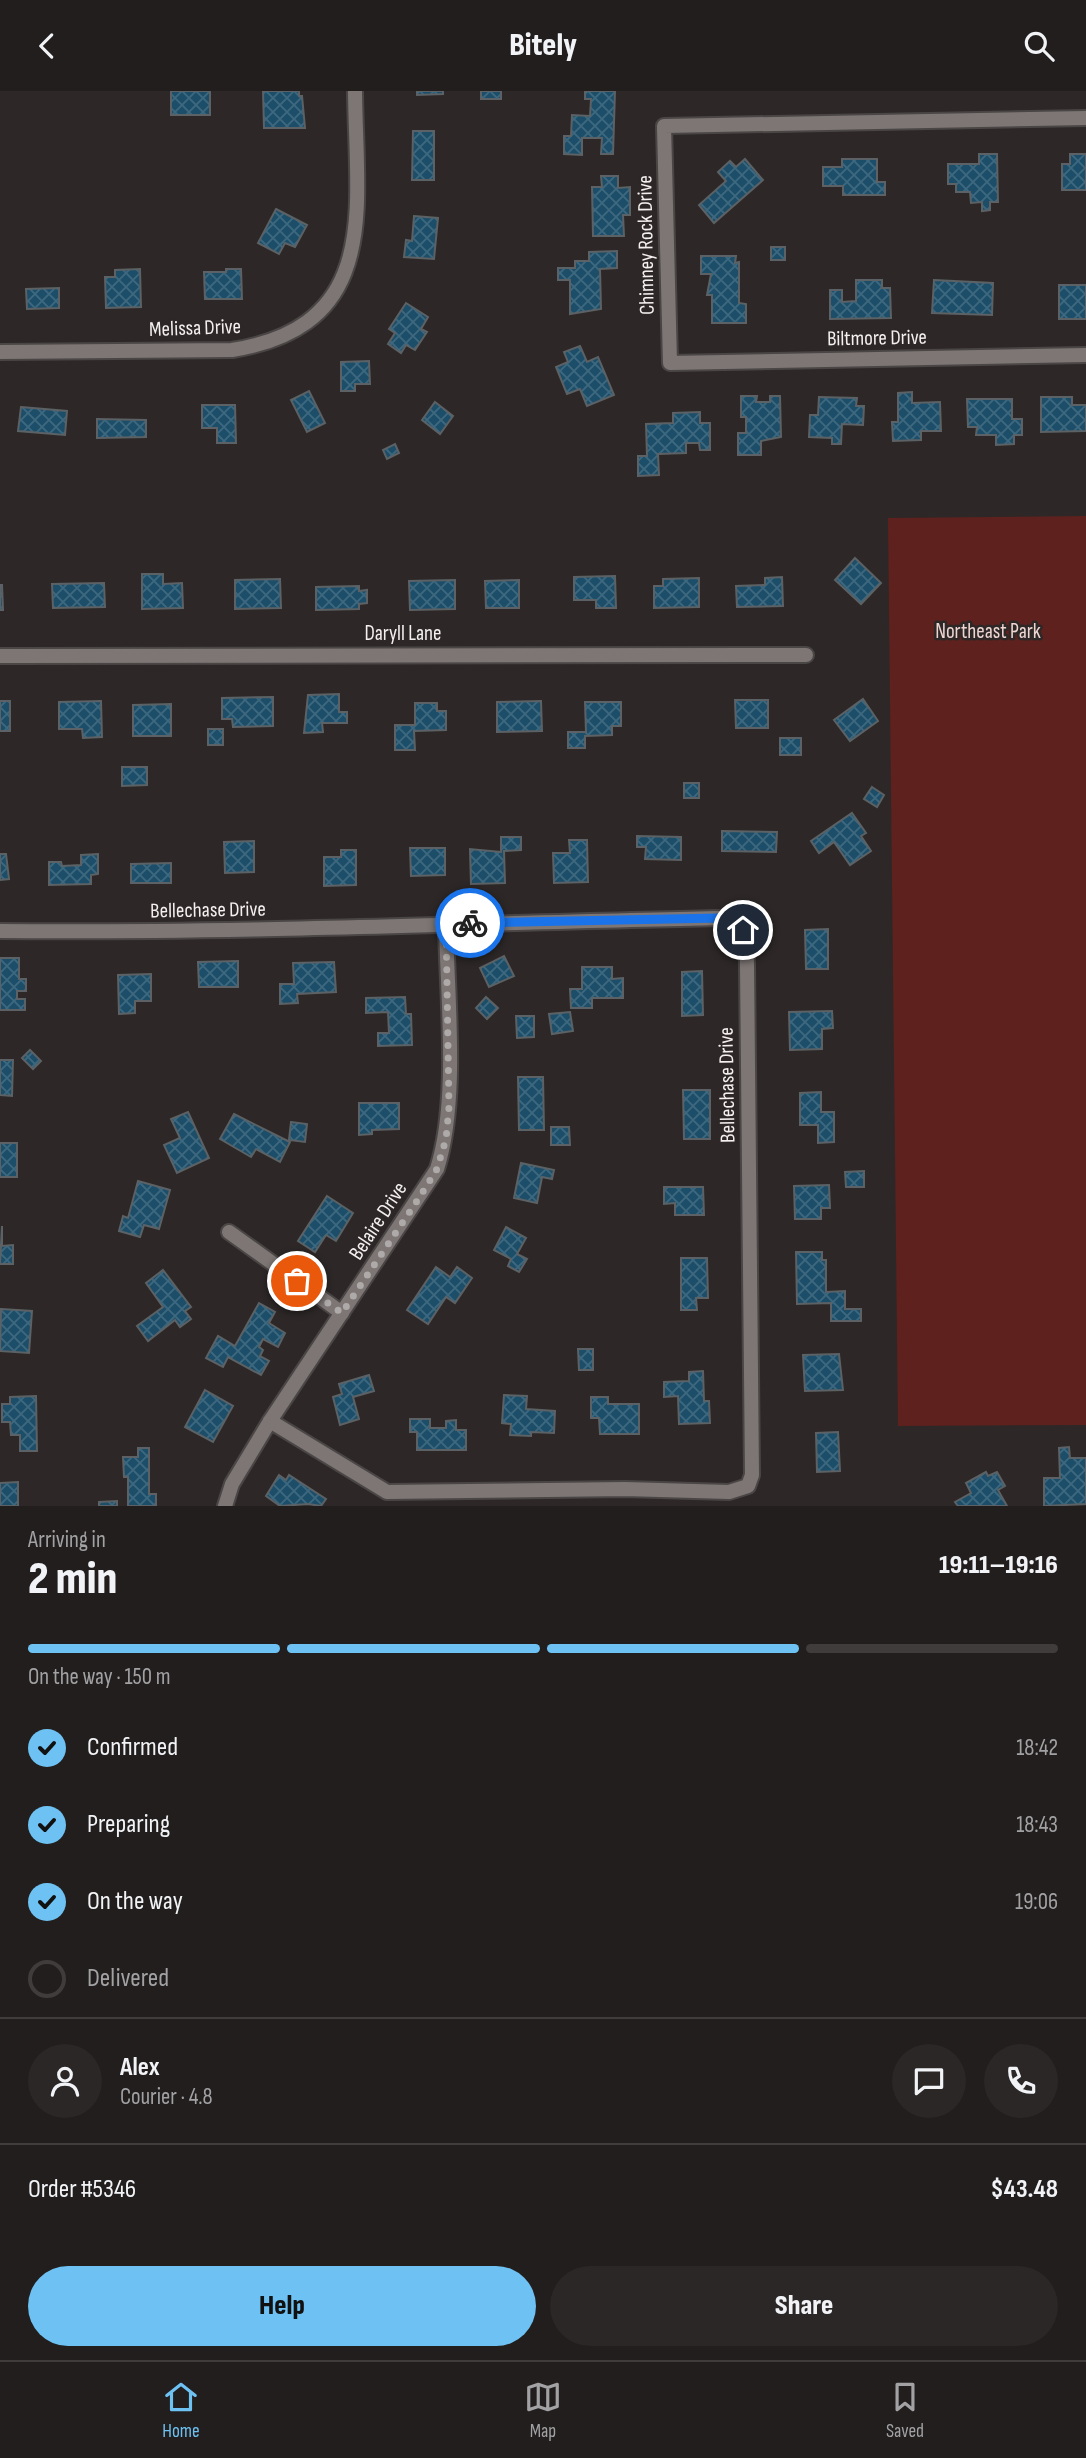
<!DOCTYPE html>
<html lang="en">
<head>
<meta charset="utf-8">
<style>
	body { margin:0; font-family:"Sofia Sans Condensed",sans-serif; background:#2a2726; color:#f1f3f6; height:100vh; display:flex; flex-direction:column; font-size:26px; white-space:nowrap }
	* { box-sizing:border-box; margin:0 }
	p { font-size:23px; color:#a2a2a4 }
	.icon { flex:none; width:38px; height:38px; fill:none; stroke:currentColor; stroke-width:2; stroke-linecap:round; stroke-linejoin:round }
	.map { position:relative; height:1415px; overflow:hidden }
	.side { display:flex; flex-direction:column; background:#221e1d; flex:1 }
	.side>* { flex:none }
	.pin { position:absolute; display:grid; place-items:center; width:60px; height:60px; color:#fff; margin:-30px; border:4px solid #fff; border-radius:50%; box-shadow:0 2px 7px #0007 }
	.courier { position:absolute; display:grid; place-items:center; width:70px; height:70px; margin:-35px; border:5px solid #1a73e8; border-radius:50%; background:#fff; color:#222; box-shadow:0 2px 9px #0007 }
	.overview em { font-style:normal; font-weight:800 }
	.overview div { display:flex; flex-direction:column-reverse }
	.overview { display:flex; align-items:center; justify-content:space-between; height:119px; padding:0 28px }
	h1 { font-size:46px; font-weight:800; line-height:52px }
	.bar { display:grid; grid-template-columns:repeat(4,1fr); gap:10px 7px; align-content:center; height:84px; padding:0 28px }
	.bar i { height:9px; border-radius:5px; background:#3f3c3b }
	.bar .on { background:#6ec2f3 }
	.bar p { grid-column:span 4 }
	.line { display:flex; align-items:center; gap:18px; padding:0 28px; border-top:2px solid #3f3c3b }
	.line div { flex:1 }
	.round { display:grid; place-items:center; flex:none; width:74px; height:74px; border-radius:37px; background:#2a2726 }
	ol { padding:0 28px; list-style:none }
	li { display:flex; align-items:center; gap:21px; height:77px }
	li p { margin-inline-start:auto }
	li .icon { padding:7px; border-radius:50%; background:#6ec2f3; color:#111; stroke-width:4 }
	li:last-child { color:#a2a2a4 }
	li i { width:38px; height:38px; border:4px solid #3f3c3b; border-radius:50% }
	.cta { display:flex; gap:14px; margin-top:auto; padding:14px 28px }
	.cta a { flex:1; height:80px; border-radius:42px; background:#6ec2f3; color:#111; font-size:28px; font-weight:800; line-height:80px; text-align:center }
	.cta a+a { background:#2a2726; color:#f1f3f6 }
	header { display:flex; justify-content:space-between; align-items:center; height:91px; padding:0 28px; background:#221e1d; font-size:32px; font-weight:800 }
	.tab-bar { display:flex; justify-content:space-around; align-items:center; height:98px; border-top:2px solid #3f3c3b; background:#221e1d; font-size:19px; color:#a2a2a4 }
	.tab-bar a { display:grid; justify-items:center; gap:4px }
	.tab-bar .on { color:#6ec2f3 }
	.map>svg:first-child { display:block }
	.green { fill:#5e211d }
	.building { fill:url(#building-cross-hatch); stroke:#5b6164; stroke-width:2 }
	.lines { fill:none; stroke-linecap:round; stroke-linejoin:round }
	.minor-casing { stroke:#4b4646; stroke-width:18 }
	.minor { stroke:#7d7675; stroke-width:14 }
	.done { stroke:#aeaaa9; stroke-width:7; stroke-dasharray:0 12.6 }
	.route { stroke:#1a73e8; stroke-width:9 }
	.labels { text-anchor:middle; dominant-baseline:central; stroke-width:5; stroke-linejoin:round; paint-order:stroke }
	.street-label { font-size:21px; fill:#f4f0ef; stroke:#2d2827 }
	.park-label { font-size:21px; fill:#eed5d1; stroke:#2d2827 }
</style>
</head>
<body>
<header><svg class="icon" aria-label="back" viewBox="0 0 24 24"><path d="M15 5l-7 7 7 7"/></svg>Bitely<svg class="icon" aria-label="search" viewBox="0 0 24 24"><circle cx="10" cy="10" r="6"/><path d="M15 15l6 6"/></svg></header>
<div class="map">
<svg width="1086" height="1415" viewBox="0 0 1086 1415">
	<defs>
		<pattern id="building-cross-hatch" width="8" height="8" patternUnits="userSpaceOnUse" patternTransform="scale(1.75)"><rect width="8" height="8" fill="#1d4e69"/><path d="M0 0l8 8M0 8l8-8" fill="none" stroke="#3e687f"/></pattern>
	</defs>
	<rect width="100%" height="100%" fill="#2d2827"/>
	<path class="green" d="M1086 425V1334L898 1335 888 427Z"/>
	<g class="building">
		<rect x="171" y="0" width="39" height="24"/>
		<path d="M263 0H299V5H302L305 37H264Z"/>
		<path d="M417 0H443V3L417 4Z"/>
		<rect x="481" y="0" width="20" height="8"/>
		<path d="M585 0H615L613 63H601L602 47H582V64L564 63V45H571L572 24 590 25 591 8H585Z"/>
		<path d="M413 40H434V89H412Z"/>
		<path d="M979 63H997L998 111H990V119L982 120V111L971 112 970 101H956V93H948V73H979Z"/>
		<path d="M1070 63H1086V99H1062V73H1070Z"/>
		<path d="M745 68 763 89 714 132 699 114 726 90 718 81 730 70 736 76Z"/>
		<path d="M842 68H877V91H885V104H843V95H823V76H842Z"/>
		<path d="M601 85H618V97L630 96V124H623L624 145H593L592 96H602Z"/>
		<path d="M276 118 307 134 295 156 285 152 279 163 258 152Z"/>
		<path d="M414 125 438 127 434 168 404 166 406 149 412 150Z"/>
		<rect x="771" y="156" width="14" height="13"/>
		<path d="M617 160V177L600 178 601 218 570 223V189H558V177H575V170H589V161Z"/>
		<path d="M701 165H736L735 172 739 171V212L746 213V232H712V204H707L711 183H701Z"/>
		<path d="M140 178 141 216 106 217 105 186H115V179Z"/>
		<path d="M226 178H241L242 208H205L204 181H226Z"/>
		<path d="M856 189H882V197H890L891 227 830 228V199H842V211L856 210Z"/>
		<path d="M934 189 993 192 992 224 932 222Z"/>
		<rect x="1059" y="194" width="27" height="34"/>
		<path d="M59 197V217L27 218 26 198Z"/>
		<path d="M406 212 428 226 421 238 427 241 415 259 406 254 401 262 388 253 395 242 389 238Z"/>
		<path d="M580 255 587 271 598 266 614 304 587 315 580 298 567 303 556 276 568 271 564 261Z"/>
		<path d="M369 270 370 293H355V300H341V271Z"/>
		<path d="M309 300 325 332 307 341 291 309Z"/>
		<path d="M912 301V312L940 311 941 340H921V349L893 350 892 331H898V302Z"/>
		<path d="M741 305H757L756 311H770V305H780L781 346 761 350V364H738V342H746V326H741Z"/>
		<path d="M819 306 857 307 856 315H864L863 334 842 333 841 353H832V347L809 346 810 324H818Z"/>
		<path d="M1041 306H1072V314H1086V340L1041 341Z"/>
		<path d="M967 308H1012V328H1022V344H1014V353L996 354V344H976L977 336H968Z"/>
		<path d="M435 311 453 325 440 343 422 329Z"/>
		<path d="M202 314H235L236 352H217V337H202Z"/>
		<path d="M21 316 67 320 65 344 18 340Z"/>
		<path d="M700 321V332H710V359H700L699 352H686V362L658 363 659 384 638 385V365H647L646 333 673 332V322Z"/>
		<path d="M97 328 146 329V346L97 347Z"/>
		<path d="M395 353 399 362 387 368 383 359Z"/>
		<path d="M855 467 881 492 861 513 835 489Z"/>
		<path d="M142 483H163V493L182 492 183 517 142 518Z"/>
		<path d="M615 485 616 517H596V509H574V486Z"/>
		<path d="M782 486 783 515 737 516 736 495 765 494V487Z"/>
		<path d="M699 487V516L654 517V495H663V488Z"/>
		<path d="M280 488 281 517 235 518V489Z"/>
		<path d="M455 489V518L410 519 409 490Z"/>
		<path d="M519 489V517H486L485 490Z"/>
		<path d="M104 492 105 516 53 517 52 493Z"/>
		<path d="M0 494H2L3 519H0Z"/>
		<path d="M359 495V500L367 499V512L359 513V518L316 519V496Z"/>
		<path d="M339 603V621H347V632H322L323 641 304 642 308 604Z"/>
		<path d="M273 606V635L233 636 232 628H222V607Z"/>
		<path d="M863 608 878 630 850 650 834 629Z"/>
		<path d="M735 609H768V637H736Z"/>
		<rect x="0" y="610" width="10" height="30"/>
		<path d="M101 610 102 646 83 647 82 638H59V611Z"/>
		<path d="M541 610 542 640 497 641V611Z"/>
		<path d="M585 611H621V635H612V644L585 645V657H568V641H586Z"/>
		<path d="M415 612H437V620H446V639L414 640 415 659H395V634H415Z"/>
		<path d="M171 613V645H133V614Z"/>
		<rect x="208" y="638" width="15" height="16"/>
		<rect x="780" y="647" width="21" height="17"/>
		<path d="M122 676H147V694L122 695Z"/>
		<rect x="684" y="692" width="15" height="15"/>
		<path d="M872 696 884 704 877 716 864 708Z"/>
		<path d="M852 722 866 742 861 745 871 760 850 774 834 751 819 762 811 750Z"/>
		<path d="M722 740 777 741 776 761 722 760Z"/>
		<path d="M637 745 681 746V769L645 768 646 756H637Z"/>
		<path d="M501 746H521V759L504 760 505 792 471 793 470 758 501 761Z"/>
		<path d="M569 749H587L588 791 554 792 553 762H570Z"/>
		<path d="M254 750V781L225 782 224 751Z"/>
		<path d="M410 757H445V784L411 785Z"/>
		<path d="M341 759H356V794L324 795V766H341Z"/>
		<path d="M0 763H6L9 788 0 789Z"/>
		<path d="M98 763V783L91 784V793L49 794V771H61L62 775 81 774V764Z"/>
		<path d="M171 772V792H131V773Z"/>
		<path d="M828 838V878H806L805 839Z"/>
		<path d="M504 865 514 885 489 896 480 877Z"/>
		<path d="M0 867H19V888H26V900H17V908H25V919H0Z"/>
		<path d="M238 870V896H199L198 871Z"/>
		<path d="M334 871 336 901 297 903 298 912 280 913V893H294L293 872Z"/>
		<path d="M582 876H612V888L623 887V907H592V917H571L570 898H582Z"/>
		<path d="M702 880 703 924 682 925V881Z"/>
		<path d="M151 883V910H135V922L119 923 118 884Z"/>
		<path d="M405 906 406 923H411L412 954 378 955V942H389L388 921 366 922V907Z"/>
		<path d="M486 906 498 917 487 928 476 917Z"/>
		<path d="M832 920 833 937 822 938V958L790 959 789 921Z"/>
		<path d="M570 921 573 940 552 943 549 923Z"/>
		<path d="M516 925H534V946L517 947Z"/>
		<path d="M30 959 41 970 33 978 22 967Z"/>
		<path d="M0 969H13L12 1005 0 1004Z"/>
		<path d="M518 986H543L544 1039H519Z"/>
		<path d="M683 999H710V1048H684Z"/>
		<path d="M821 1001V1021H834V1051L818 1052V1034H800V1002Z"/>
		<path d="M359 1012H399V1038L372 1039V1043L359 1044Z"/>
		<path d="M188 1021 209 1067 177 1082 164 1054 180 1047 171 1028Z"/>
		<path d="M234 1023 290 1051 280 1071 256 1058 251 1066 220 1048Z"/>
		<path d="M291 1031 307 1033 305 1051 289 1049Z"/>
		<path d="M551 1036H569L570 1054H551Z"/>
		<rect x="0" y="1052" width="17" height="34"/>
		<path d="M521 1072 554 1079 552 1088 542 1086 537 1112 514 1107Z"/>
		<path d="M864 1080V1096H846L845 1081Z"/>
		<path d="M138 1090 170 1099 159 1138 144 1134 140 1146 119 1140 123 1125 128 1127Z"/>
		<path d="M829 1094 830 1117H821V1128H795L794 1095Z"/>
		<path d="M664 1096H703L704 1124H675V1112L664 1113Z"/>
		<path d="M327 1105 353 1122 336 1150 326 1144 315 1161 298 1150Z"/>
		<path d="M2 1135V1155L13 1154V1173H0Z"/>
		<path d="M506 1136 526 1147 517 1163 527 1168 519 1181 508 1175 511 1168 494 1159Z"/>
		<path d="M796 1161H822V1169H826V1201L845 1200V1218H861V1230H831V1212L797 1213Z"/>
		<path d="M681 1167H707L708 1207H696L697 1219H681Z"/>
		<path d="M436 1176 450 1186 457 1176 472 1187 455 1212 446 1206 428 1233 407 1219Z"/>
		<path d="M163 1179 191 1216 185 1220 191 1228 180 1236 175 1229 148 1250 137 1235 163 1216 146 1192Z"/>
		<path d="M259 1212 275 1221 269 1232 285 1242 278 1256 263 1248 259 1256 263 1259 260 1265 269 1270 261 1284 228 1266 223 1276 206 1267 218 1245 235 1255Z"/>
		<path d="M1 1218 32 1220 29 1262 0 1260Z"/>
		<path d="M578 1258H593V1279H579Z"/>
		<path d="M839 1263 843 1299 805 1300 803 1264Z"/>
		<path d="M703 1280 704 1310H709L710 1332 679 1333 678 1305 664 1306V1291L689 1290V1281Z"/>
		<path d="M369 1284 374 1300 353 1306 359 1328 340 1334 333 1306 342 1303 339 1293Z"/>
		<path d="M205 1299 233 1315 213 1351 185 1336Z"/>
		<path d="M504 1304 527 1305 526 1318 555 1320 554 1342 531 1341V1345L510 1344 511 1333 502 1332Z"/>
		<path d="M36 1305 37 1360H20V1344H11L10 1331H2V1313H10V1306Z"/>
		<path d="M591 1306H608V1313H639V1343H600L599 1327H591Z"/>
		<path d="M410 1328H430V1337H446V1330L456 1329V1339H466V1359H417V1341H410Z"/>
		<path d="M838 1341 840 1380 817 1381 816 1342Z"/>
		<path d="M1069 1356 1070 1367H1086V1413L1044 1415V1387H1060L1059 1357Z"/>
		<path d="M138 1357H149V1403H156V1415H128V1386H124L123 1366H138Z"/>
		<path d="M986 1381 988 1385 997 1381 1005 1395 998 1399 1007 1415H958L955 1411 971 1402 966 1392Z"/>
		<path d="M279 1384 286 1389 289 1384 326 1408 321 1415 308 1413 280 1415 266 1405Z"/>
		<path d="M18 1391V1415H0V1392Z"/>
		<path d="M117 1410V1415H99V1411Z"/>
	</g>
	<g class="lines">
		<defs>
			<g id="minor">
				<path d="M1086 27 664 35 670 272 1086 264"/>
				<path d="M0 261 232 259C382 235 356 117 355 0"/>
				<path d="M0 565 806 564"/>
				<path d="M0 840C240 842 479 832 719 827 747 836 746 846 747 873L752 1384 748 1395 729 1401 625 1398 387 1401 270 1330"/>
				<path d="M229 1141 342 1222"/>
				<path d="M225 1415 232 1393 270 1330 437 1078C459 1009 447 906 446 832"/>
			</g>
		</defs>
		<use href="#minor" class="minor-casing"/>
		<use href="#minor" class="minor"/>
	</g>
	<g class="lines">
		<path class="done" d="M297 1190 342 1222 419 1107 437 1078 446 1048 449 1016 446 832H470"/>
		<path class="route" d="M470 832 719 827 736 832 743 839"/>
	</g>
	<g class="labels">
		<g class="street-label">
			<text transform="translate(646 154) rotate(-91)">Chimney Rock Drive</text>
			<text transform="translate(195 237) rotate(-2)">Melissa Drive</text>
			<text transform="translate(877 247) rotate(-1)">Biltmore Drive</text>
			<text x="403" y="542">Daryll Lane</text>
			<text transform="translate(208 819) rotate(-1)">Bellechase Drive</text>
			<text transform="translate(727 994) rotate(-91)">Bellechase Drive</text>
			<text transform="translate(378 1130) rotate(-57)">Belaire Drive</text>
		</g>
		<g class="park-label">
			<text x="988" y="540">Northeast Park</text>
		</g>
	</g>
</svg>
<div class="pin" style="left:297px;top:1190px;background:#ea580c"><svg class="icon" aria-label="bag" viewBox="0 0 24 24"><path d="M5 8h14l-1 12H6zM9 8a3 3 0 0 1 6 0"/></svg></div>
<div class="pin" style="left:743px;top:839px;background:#1f2937"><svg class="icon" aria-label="home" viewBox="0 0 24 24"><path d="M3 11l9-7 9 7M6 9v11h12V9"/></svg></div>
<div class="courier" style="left:470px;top:832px"><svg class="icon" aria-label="bike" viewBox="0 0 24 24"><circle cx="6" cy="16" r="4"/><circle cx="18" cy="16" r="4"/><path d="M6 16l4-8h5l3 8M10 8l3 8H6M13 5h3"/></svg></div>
</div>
<section class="side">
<div class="overview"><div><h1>2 min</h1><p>Arriving in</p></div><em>19:11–19:16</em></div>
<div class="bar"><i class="on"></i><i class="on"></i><i class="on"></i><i></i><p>On the way · 150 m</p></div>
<ol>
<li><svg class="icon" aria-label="check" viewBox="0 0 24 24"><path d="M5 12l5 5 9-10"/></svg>Confirmed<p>18:42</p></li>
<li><svg class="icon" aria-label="check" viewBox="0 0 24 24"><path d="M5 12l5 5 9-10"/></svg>Preparing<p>18:43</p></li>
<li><svg class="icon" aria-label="check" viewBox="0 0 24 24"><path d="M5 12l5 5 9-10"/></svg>On the way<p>19:06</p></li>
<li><i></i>Delivered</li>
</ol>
<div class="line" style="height:126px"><a class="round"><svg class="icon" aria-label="person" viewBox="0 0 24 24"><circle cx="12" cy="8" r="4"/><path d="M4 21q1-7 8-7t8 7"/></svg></a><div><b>Alex</b><p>Courier · 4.8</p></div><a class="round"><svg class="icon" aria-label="chat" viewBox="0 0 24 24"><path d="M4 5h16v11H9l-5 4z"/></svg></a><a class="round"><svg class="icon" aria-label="phone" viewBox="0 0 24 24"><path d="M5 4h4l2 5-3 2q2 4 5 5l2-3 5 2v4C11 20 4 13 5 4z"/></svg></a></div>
<div class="line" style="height:91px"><div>Order #5346</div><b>$43.48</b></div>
<div class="cta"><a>Help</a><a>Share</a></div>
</section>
<nav class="tab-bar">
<a class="on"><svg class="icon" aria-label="home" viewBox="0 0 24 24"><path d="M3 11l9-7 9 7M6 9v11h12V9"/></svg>Home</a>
<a><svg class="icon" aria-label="map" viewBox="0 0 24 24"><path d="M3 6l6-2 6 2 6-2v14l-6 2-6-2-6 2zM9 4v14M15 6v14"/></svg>Map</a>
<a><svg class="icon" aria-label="saved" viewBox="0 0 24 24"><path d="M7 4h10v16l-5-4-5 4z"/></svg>Saved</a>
</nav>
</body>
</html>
